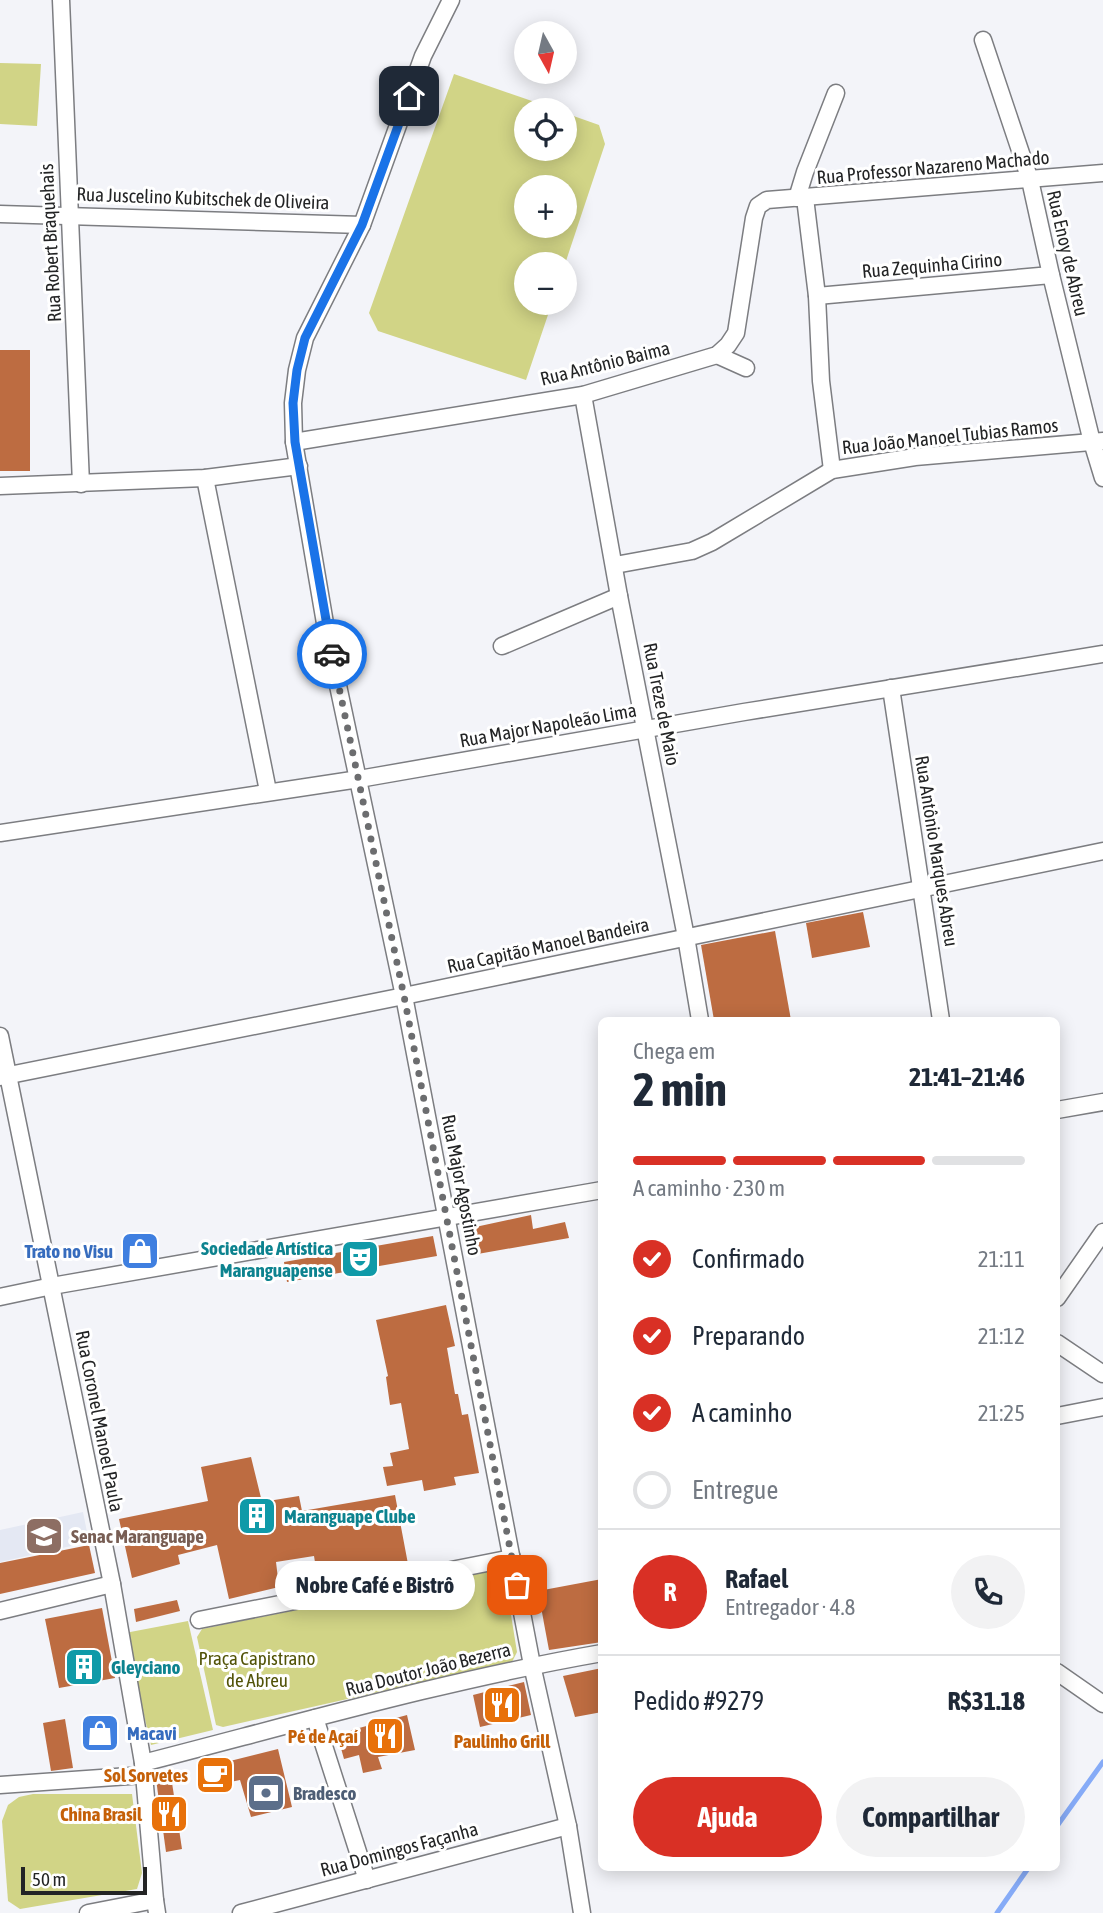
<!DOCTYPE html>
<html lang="pt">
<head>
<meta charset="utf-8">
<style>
	body { margin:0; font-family:"Asap Condensed",sans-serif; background:#f2f2f3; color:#1f2937; height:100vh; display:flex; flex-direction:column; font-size:26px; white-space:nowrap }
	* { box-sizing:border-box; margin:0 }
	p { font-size:23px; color:#747a83 }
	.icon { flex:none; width:38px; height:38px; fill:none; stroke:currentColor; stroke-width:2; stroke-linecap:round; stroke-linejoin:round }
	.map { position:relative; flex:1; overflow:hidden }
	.panel { position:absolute; left:598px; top:1017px; width:462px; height:854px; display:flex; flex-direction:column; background:#fff; border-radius:10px; box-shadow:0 4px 18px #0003 }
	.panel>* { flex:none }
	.needle { width:46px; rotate:172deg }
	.buttons { position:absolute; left:514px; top:21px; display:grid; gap:14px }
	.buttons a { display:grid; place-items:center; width:63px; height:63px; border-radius:50%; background:#fff; box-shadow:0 4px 18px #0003; font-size:35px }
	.scale { position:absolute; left:21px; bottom:18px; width:126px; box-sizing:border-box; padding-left:7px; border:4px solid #232425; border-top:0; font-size:19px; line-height:24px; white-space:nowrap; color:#232425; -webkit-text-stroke:5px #fff; paint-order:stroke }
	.pin { position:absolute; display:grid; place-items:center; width:60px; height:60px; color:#fff; margin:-30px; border-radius:14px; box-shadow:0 4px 10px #0006 }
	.courier { position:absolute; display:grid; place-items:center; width:70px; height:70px; margin:-35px; border:5px solid #1a73e8; border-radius:50%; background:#fff; color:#222; box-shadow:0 2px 9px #0007 }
	.bubble { position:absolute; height:49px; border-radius:24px; background:#fff; box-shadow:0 4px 18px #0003; font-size:23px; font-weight:700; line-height:49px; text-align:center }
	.summary em { font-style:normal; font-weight:700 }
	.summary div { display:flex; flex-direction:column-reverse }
	.summary { display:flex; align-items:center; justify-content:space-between; height:119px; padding:0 35px }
	h1 { font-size:46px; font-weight:700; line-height:52px }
	.bar { display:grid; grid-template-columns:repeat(4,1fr); gap:10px 7px; align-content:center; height:84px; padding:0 35px }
	.bar i { height:9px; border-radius:5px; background:#e0e1e3 }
	.bar .active { background:#d93025 }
	.bar p { grid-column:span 4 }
	.line { display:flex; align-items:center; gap:18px; padding:0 35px; border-top:2px solid #e0e1e3 }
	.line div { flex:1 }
	.round { display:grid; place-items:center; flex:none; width:74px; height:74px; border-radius:37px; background:#f2f2f3 }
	ol { padding:0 35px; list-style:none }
	li { display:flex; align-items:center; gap:21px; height:77px }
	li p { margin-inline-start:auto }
	li .icon { padding:7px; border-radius:50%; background:#d93025; color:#fff; stroke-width:4 }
	li:last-child { color:#747a83 }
	li i { width:38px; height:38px; border:4px solid #e0e1e3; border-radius:50% }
	.button { display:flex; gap:14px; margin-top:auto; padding:14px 35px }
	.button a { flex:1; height:80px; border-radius:42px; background:#d93025; color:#fff; font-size:28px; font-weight:700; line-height:80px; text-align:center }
	.button a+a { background:#f2f2f3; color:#1f2937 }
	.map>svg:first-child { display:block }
	.built { fill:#e4e8f3 }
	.green { fill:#d1d486; fill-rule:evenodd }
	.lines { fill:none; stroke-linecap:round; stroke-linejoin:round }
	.stream { stroke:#86abf7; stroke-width:5 }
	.building { fill:#bd6c41 }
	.minor-casing { stroke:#7c7d81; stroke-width:19 }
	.minor { stroke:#fff; stroke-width:16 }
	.done { stroke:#6c6d6f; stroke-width:7; stroke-dasharray:0 12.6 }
	.route { stroke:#1a73e8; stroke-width:9 }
	.labels { text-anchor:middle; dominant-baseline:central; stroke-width:6; stroke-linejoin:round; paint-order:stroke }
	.street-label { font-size:19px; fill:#232425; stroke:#fff }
	.culture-label { font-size:19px; font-weight:bold; fill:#0d838f; stroke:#fff; text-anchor:start }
	.shop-label { font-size:19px; font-weight:bold; fill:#366cbe; stroke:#fff; text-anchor:end }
	.education-label { font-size:19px; font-weight:bold; fill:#785e54; stroke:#fff; text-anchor:start }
	.park-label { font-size:19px; fill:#525308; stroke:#fff }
	.food-label { font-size:19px; font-weight:bold; fill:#c56008; stroke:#fff; text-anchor:end }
	.service-label { font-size:19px; font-weight:bold; fill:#4e5e75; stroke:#fff; text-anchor:start }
</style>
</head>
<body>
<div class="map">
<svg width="1103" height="1913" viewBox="0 0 1103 1913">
	<rect width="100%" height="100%" fill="#f3f4f9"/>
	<path class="built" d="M83 1512 89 1542 0 1562V1530Z"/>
	<g class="green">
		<path d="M0 63 41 64 37 126 0 124Z"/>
		<path d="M454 74 558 110H527V149H565V113L599 125 605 144 565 264H527V303H552L526 380 378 331 369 313ZM527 187H565V226H527Z"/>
		<path d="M494 1570 505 1578 517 1652 512 1662 223 1727 216 1725 197 1637 202 1629Z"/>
		<path d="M188 1621 213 1730 151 1745 125 1633Z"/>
		<path d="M33 1794H132L142 1873 137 1889 20 1909 8 1901 2 1821 8 1805 19 1797Z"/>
	</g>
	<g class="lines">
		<g class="stream">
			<path d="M1057 1826 1103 1762"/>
			<path d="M997 1913 1029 1867"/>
		</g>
	</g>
	<g class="building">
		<rect x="0" y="350" width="30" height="121"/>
		<path d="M863 912 870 947 812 958 806 923Z"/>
		<path d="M775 931 791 1020H714L701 945Z"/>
		<path d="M531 1215 533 1229 565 1222 569 1238 472 1255 466 1229Z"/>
		<path d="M433 1236 437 1256 287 1282 284 1262Z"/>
		<path d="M446 1305 455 1346 447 1348 455 1394H458L462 1415 468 1414 479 1473 454 1477 456 1485 424 1491 422 1480 387 1486 383 1467 393 1466 390 1453 409 1449 401 1403 390 1405 386 1377 388 1376 376 1320Z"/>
		<path d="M251 1457 262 1502 299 1496 302 1511 395 1495 408 1564 318 1581 314 1556 276 1562 279 1587 229 1599 217 1545 178 1555 180 1564 132 1578 119 1519 208 1501 201 1467Z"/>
		<path d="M89 1545 95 1573 0 1594V1563Z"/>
		<path d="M602 1579V1642L549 1650 538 1591Z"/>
		<path d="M177 1600 180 1611 136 1622 134 1609Z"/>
		<path d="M102 1608 115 1678 59 1688 45 1619Z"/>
		<path d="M602 1668V1712L575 1717 563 1676Z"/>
		<path d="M524 1682 531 1715 480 1727 473 1695Z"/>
		<path d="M407 1715 415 1750 378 1757 382 1769 363 1773 359 1755 344 1759 337 1734Z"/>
		<path d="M65 1719 73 1768 51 1771 43 1723Z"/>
		<path d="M278 1749 292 1807 251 1817 240 1780 206 1787 202 1768Z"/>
		<path d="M171 1776 182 1849 166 1852 156 1779Z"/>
	</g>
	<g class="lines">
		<defs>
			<g id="minor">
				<path d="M61 0 81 484"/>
				<path d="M451 0 423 56 362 225 305 338 297 370 293 403 294 442 326 629 404 996 532 1665 568 1826 582 1913"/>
				<path d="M983 40 1030 180 1051 275 1092 442 1103 478"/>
				<path d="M797 198 805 172 836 93"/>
				<path d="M805 198 817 296 821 381 832 470"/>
				<path d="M0 214 362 225"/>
				<path d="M817 296 1051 275"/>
				<path d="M717 355 746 368"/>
				<path d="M583 395 619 596 686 937 700 1020"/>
				<path d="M294 442 583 395 717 355 728 345 736 333 754 218 758 206 767 200 1103 173"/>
				<path d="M205 478 268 791"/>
				<path d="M0 486 205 478 299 466"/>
				<path d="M615 565 692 551 712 542 832 470 915 457 1103 441"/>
				<path d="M502 646 619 596"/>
				<path d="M891 688 941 1020"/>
				<path d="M0 833 359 779 744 712 1103 654"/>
				<path d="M0 1036 112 1584 143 1763 155 1900"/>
				<path d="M0 1077 404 996 1103 851"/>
				<path d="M1057 1110 1103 1102"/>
				<path d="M0 1297 52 1286 602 1190"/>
				<path d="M1057 1298 1103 1232"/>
				<path d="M1057 1343 1103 1374"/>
				<path d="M1057 1416 1103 1407"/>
				<path d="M0 1611 112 1584"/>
				<path d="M199 1620 512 1558"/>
				<path d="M1057 1672 1103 1704"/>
				<path d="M315 1718 367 1880"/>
				<path d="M143 1763C295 1724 447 1680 602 1653"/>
				<path d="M0 1785 144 1775"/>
				<path d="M88 1913 155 1900 157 1913"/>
				<path d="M241 1913 568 1826"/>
			</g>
		</defs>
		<use href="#minor" class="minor-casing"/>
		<use href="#minor" class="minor"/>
	</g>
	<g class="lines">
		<path class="done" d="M332 654 404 996 517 1585"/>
		<path class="route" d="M332 654 295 442 293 403 297 370 305 338 362 225 409 96"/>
	</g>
	<defs>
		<symbol id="shop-square" viewBox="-11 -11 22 22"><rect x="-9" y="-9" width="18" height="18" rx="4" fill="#3f7fe0" stroke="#fff"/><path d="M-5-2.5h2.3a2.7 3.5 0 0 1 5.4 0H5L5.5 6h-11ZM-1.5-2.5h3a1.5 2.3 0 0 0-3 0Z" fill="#fff"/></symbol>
		<symbol id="theatre-square" viewBox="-11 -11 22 22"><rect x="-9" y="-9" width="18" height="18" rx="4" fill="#0f9aa8" stroke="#fff"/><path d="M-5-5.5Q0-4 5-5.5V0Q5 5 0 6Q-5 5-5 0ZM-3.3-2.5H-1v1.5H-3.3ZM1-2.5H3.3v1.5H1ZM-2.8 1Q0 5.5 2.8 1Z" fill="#fff"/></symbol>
		<symbol id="building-square" viewBox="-11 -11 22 22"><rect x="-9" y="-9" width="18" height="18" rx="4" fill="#0f9aa8" stroke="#fff"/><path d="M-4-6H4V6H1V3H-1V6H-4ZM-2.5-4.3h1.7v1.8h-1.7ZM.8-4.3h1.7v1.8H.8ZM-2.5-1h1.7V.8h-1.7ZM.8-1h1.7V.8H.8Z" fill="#fff"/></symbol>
		<symbol id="university-square" viewBox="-11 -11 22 22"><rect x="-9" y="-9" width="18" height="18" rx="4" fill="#8d6e63" stroke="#fff"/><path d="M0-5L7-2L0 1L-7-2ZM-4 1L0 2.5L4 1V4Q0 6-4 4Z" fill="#fff"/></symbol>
		<symbol id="restaurant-square" viewBox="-11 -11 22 22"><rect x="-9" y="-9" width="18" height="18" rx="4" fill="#e8710a" stroke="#fff"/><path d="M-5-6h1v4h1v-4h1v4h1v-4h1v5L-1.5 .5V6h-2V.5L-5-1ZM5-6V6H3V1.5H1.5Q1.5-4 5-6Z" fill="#fff"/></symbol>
		<symbol id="cafe-square" viewBox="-11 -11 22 22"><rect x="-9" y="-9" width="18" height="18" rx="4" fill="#e8710a" stroke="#fff"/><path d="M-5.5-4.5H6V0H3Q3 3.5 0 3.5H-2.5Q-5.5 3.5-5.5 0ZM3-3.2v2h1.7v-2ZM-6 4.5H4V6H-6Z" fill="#fff"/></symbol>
		<symbol id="bank-square" viewBox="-11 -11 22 22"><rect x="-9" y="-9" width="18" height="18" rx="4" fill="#5c6f8a" stroke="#fff"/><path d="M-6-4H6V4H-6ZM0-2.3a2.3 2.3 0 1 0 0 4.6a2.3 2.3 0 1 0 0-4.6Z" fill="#fff"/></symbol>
	</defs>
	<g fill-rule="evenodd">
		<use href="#shop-square" x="118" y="1229" width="44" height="44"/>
		<use href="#theatre-square" x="338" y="1237" width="44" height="44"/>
		<use href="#building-square" x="235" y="1494" width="44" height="44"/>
		<use href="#university-square" x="22" y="1514" width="44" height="44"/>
		<use href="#building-square" x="62" y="1645" width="44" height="44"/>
		<use href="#restaurant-square" x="480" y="1683" width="44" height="44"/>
		<use href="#shop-square" x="78" y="1711" width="44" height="44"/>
		<use href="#restaurant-square" x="363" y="1714" width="44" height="44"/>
		<use href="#cafe-square" x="193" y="1753" width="44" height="44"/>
		<use href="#bank-square" x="244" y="1771" width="44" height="44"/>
		<use href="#restaurant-square" x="147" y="1792" width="44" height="44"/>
	</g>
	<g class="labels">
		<g class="street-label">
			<text transform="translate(933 167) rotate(-5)">Rua Professor Nazareno Machado</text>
			<text transform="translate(203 198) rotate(2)">Rua Juscelino Kubitschek de Oliveira</text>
			<text transform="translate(50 243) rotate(-93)">Rua Robert Braquehais</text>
			<text transform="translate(1068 253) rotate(77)">Rua Enoy de Abreu</text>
			<text transform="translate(932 265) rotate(-5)">Rua Zequinha Cirino</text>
			<text transform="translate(605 363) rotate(-14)">Rua Antônio Baima</text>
			<text transform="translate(950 436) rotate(-6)">Rua João Manoel Tubias Ramos</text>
			<text transform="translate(662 704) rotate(79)">Rua Treze de Maio</text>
			<text transform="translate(548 725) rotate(-10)">Rua Major Napoleão Lima</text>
			<text transform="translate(937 851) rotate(81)">Rua Antônio Marques Abreu</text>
			<text transform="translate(548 945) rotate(-12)">Rua Capitão Manoel Bandeira</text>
			<text transform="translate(462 1185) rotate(79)">Rua Major Agostinho</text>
			<text transform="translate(100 1421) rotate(79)">Rua Coronel Manoel Paula</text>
			<text transform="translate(428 1669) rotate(-14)">Rua Doutor João Bezerra</text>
			<text transform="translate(399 1849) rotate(-15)">Rua Domingos Façanha</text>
		</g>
		<g class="culture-label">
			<text x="333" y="1248" text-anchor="end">Sociedade Artística<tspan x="333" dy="22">Maranguapense</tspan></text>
			<text x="284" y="1516">Maranguape Clube</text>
			<text x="111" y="1667">Gleyciano</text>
		</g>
		<g class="shop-label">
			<text x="113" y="1251">Trato no Visu</text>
			<text x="127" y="1733" text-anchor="start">Macavi</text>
		</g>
		<g class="education-label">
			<text x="71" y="1536">Senac Maranguape</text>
		</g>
		<g class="park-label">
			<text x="257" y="1658">Praça Capistrano<tspan x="257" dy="22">de Abreu</tspan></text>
		</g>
		<g class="food-label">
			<text x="358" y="1736">Pé de Açaí</text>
			<text x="502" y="1741" text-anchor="middle">Paulinho Grill</text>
			<text x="188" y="1775">Sol Sorvetes</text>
			<text x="142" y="1814">China Brasil</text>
		</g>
		<g class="service-label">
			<text x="293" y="1793">Bradesco</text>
		</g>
	</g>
</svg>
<div class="buttons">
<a><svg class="needle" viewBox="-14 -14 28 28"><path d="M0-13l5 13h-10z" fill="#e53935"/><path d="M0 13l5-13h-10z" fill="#747a83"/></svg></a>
<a><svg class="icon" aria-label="locate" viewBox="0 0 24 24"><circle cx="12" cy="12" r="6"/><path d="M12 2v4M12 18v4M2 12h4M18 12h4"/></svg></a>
<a>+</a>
<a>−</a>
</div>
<div class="scale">50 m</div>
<div class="pin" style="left:517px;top:1585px;background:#ea580c"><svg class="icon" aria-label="bag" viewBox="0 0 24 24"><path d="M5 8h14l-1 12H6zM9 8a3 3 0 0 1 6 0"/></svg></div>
<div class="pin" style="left:409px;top:96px;background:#1f2937"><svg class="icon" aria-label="home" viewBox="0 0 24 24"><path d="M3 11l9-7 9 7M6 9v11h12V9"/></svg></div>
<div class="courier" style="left:332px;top:654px"><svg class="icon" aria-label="car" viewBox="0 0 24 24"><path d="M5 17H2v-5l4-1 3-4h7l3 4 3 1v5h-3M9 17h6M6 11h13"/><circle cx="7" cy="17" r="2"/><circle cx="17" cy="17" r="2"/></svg></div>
<div class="bubble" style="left:275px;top:1561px;width:200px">Nobre Café e Bistrô</div>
<section class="panel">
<div class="summary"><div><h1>2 min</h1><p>Chega em</p></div><em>21:41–21:46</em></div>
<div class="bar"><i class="active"></i><i class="active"></i><i class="active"></i><i></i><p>A caminho · 230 m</p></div>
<ol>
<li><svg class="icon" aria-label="check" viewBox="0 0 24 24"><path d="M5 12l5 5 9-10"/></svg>Confirmado<p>21:11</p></li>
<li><svg class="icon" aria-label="check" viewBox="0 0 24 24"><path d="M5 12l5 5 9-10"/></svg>Preparando<p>21:12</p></li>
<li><svg class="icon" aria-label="check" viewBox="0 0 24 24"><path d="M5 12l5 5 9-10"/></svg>A caminho<p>21:25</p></li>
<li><i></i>Entregue</li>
</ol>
<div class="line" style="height:126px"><b class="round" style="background:#d93025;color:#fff">R</b><div><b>Rafael</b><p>Entregador · 4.8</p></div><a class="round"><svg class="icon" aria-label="phone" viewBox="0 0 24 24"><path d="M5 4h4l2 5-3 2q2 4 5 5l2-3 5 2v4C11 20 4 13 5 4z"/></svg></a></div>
<div class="line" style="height:91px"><div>Pedido #9279</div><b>R$31.18</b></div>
<div class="button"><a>Ajuda</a><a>Compartilhar</a></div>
</section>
</div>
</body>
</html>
